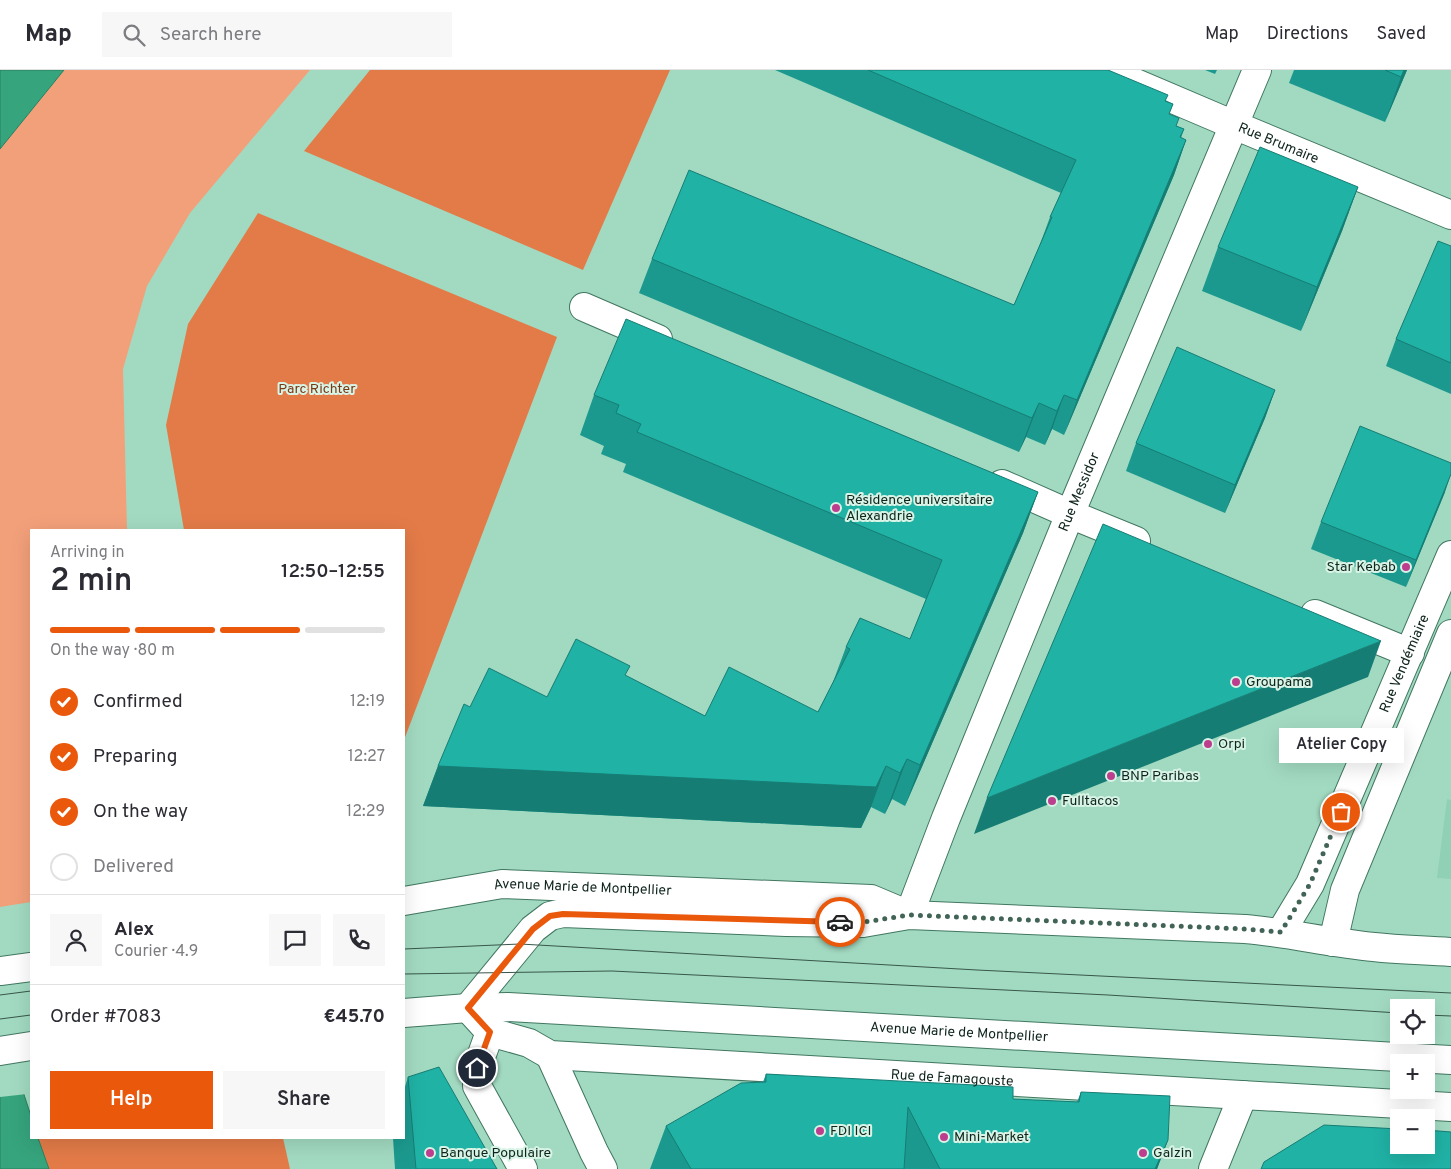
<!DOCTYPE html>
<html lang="en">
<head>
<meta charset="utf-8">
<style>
	body { margin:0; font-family:Overpass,sans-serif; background:#f7f7f7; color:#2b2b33; height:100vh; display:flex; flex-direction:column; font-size:19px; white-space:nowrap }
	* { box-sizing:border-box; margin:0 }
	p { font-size:16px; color:#7c7c81 }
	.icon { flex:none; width:28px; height:28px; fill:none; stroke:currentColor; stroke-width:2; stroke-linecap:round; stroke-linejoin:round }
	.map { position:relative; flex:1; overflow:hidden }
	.side { position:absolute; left:30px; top:459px; width:375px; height:610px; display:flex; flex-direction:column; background:#fff; border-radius:0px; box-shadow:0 5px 20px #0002 }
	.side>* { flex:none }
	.buttons { position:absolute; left:1390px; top:929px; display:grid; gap:10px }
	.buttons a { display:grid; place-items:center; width:45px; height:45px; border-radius:0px; background:#fff; box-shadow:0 5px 20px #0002; font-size:25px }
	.pin { position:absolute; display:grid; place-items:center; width:42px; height:42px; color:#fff; margin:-21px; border:2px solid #fff; border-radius:50%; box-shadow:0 1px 5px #0007 }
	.courier { position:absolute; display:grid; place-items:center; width:50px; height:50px; margin:-25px; border:4px solid #ea580c; border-radius:50%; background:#fff; color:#222; box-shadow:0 1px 6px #0007 }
	.bubble { position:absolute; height:35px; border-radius:0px; background:#fff; box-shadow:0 5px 20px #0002; font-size:16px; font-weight:600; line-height:35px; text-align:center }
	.overview em { font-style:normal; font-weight:600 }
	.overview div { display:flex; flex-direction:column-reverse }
	.overview { display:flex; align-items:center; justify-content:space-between; height:85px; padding:0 20px }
	h1 { font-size:32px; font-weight:600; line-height:38px }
	.bar { display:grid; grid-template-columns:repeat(4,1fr); gap:8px 5px; align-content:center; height:60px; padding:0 20px }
	.bar i { height:6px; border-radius:4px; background:#e1e1e2 }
	.bar .selected { background:#ea580c }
	.bar p { grid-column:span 4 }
	.line { display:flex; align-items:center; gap:12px; padding:0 20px; border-top:1px solid #e1e1e2 }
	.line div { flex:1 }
	.round { display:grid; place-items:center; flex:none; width:52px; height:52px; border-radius:0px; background:#f7f7f7 }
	ol { padding:0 20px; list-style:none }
	li { display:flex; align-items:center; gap:15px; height:55px }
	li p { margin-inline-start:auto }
	li .icon { padding:5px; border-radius:50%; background:#ea580c; color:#fff; stroke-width:4 }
	li:last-child { color:#7c7c81 }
	li i { width:28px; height:28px; border:2px solid #e1e1e2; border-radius:50% }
	.action { display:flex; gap:10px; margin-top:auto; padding:10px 20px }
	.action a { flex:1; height:58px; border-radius:0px; background:#ea580c; color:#fff; font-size:20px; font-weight:600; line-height:58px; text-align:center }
	.action a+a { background:#f7f7f7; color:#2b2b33 }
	header { display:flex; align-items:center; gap:30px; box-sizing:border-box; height:70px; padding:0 25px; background:#fff; border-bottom:1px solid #e1e1e2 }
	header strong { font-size:24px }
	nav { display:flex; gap:28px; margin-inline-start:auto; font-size:18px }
	.search { width:350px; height:45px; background:#f7f7f7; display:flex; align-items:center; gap:12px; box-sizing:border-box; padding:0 18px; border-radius:0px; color:#7c7c81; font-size:19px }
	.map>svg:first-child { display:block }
	.built { fill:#90d0b5 }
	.green { fill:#f2a07a }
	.forest { fill:#e37b48 }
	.water { fill:#36a47d; stroke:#2a7e60 }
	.pier { fill:#a2dac1 }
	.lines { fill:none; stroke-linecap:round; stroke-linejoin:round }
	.pedestrian-casing { stroke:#417761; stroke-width:30 }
	.minor-casing { stroke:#417761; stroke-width:30 }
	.tertiary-casing { stroke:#417761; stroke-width:30 }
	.secondary-casing { stroke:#417761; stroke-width:30 }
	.pedestrian { stroke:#fff; stroke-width:28 }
	.minor { stroke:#fff; stroke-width:28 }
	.tertiary { stroke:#fff; stroke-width:28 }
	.secondary { stroke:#fff; stroke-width:28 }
	.tram { stroke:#38574a; stroke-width:1 }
	.wall { fill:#1c998e }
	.shaded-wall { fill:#167d74 }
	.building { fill:#20b2a5; stroke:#167d74 }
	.done { stroke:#426456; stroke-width:5; stroke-dasharray:0 9 }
	.route { stroke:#ea580c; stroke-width:6 }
	.poi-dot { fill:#bc3e8d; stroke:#d8f4e7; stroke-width:2 }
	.labels { text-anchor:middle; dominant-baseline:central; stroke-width:4; stroke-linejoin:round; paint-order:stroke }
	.street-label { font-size:14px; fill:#0f251c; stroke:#d8f4e7 }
	.park-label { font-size:14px; fill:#7b3814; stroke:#d8f4e7 }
	.poi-label { font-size:14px; fill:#0f251c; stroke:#d8f4e7; text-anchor:start }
</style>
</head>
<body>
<header>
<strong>Map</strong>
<div class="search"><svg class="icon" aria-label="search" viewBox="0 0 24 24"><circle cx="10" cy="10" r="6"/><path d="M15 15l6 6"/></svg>Search here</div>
<nav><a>Map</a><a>Directions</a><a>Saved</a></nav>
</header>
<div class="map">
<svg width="1451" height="1099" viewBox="0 0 1451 1099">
	<rect width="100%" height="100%" fill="#a2dac1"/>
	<path class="built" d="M1447 729 1451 730V809L1437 808Z"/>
	<path class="green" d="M64 0H310L190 143 147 216 123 299 127 460H31V832L0 837V79Z"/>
	<g class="forest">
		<path d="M370 0H670L583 200 304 81Z"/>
		<path d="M258 143 557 267 404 670V460H184L166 355 188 254Z"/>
		<path d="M38 1068H283L290 1099H49Z"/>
	</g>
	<g class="water">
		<path d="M0 0H64L0 79Z"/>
		<path d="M0 951 31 1046V1068H38L49 1099H0Z"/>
	</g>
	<path class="pier" d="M0 948 2 950 27 1024 0 1027Z"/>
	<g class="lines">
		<defs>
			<g id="pedestrian">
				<path d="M1105 0 1234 55"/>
				<path d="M584 237 658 269"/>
				<path d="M1002 414 1070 444"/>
			</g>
			<g id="minor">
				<path id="s1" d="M1234 55 1451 145"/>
				<path d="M1070 444 1136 471"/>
				<path d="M1315 544 1410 583"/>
				<path id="s2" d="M909 845 946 748 1070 444 1257 0"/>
				<path id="s3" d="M1281 862 1310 814 1451 485"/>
				<path d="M1333 872 1345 820 1451 564"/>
				<path id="s4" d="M468 938 490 962 529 973 550 985 1451 1037"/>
				<path d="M490 962 477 998V1016L523 1099"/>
				<path d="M550 985 594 1082 603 1099"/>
				<path d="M1213 1099 1243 1025"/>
			</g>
			<g id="tertiary">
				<path id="s5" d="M404 831 502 814 871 829 909 845"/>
				<path d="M0 901 31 897"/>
			</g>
			<g id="secondary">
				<path d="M468 938 533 859 550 846 563 843 786 852 863 853 909 845 1245 859C1289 863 1331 873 1374 877 1400 880 1426 880 1451 882"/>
				<path id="s6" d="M404 943 468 938 508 937 1451 990"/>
				<path d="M0 981 31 976"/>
			</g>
		</defs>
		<use href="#pedestrian" class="pedestrian-casing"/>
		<use href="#minor" class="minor-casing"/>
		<use href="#tertiary" class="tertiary-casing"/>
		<use href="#secondary" class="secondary-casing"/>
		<use href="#pedestrian" class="pedestrian"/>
		<use href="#minor" class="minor"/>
		<use href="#tertiary" class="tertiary"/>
		<use href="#secondary" class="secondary"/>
		<g class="tram">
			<path d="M404 879 520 874 977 900 1451 923"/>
			<path d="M404 904 612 901 1108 925 1399 943"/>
			<path d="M0 925 31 921"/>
			<path d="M1426 945 1451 946"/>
			<path d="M0 949 31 945"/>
		</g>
	</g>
	<g class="wall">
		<path d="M775 0H1108L1173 34 1169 44 1176 56 1184 59 1181 68 1186 70 1174 105 1064 365 1052 359 1045 375 1026 367 1019 382 639 223 652 189 1014 235 1039 177 1050 147 1061 123Z"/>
		<path d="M1205 0H1217L1215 4Z"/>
		<path d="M1294 0H1407L1385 52 1289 13Z"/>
		<path d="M1358 117 1342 161 1301 261 1202 221 1218 177Z"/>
		<path d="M1451 176V324L1386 296 1396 269Z"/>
		<path d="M1275 320 1265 348 1225 443 1126 401 1136 373Z"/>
		<path d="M594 325 1038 422 1023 463 905 736 892 729 885 744 871 737 861 758 423 736 438 696 470 637 547 627 626 606 705 646 818 642 833 612 846 577 910 569 926 529 623 402 626 394 601 384 604 376 580 365Z"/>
		<path d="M1445 422 1406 517 1311 479 1321 452Z"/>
		<path d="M766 1004 1013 1029 1077 1032 1081 1022 1168 1070 1157 1099H650L666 1056 763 1012Z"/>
		<path d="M408 1007 497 1099H395L393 1068H404V1020Z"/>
	</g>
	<g class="shaded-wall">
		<path d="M1404 0H1407L1385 52 1401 7Z"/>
		<path d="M1186 70 1174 105 1064 365 1077 330Z"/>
		<path d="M1358 117 1342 161 1301 261 1317 217Z"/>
		<path d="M1275 320 1265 348 1225 443 1235 415Z"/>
		<path d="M1064 325 1052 359 1045 375 1057 341Z"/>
		<path d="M1039 333 1026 367 1019 382 1032 348Z"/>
		<path d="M1451 404 1445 422 1406 517 1416 490Z"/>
		<path d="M1038 422 1023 463 905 736 920 695Z"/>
		<path d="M1381 571 1368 607 974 764 987 728Z"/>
		<path d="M907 689 892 729 885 744 900 703Z"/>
		<path d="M438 696H886L871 737 861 758 423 736Z"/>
		<path d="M1168 1070 1157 1099H1155Z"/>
	</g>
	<g class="building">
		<path d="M868 0H1108L1168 25 1165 31 1173 34 1169 44 1179 48 1176 56 1184 59 1180 67 1186 70 1077 330 1064 325 1057 341 1039 333 1032 348 652 189 689 100 1014 235 1052 147H1050L1076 90Z"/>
		<path d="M1385 0H1404L1401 7Z"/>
		<path d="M1260 77 1358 117 1317 217 1218 177Z"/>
		<path d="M1438 171 1451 176V293L1396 269Z"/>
		<path d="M626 249 1038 422 920 695 907 689 900 703 886 696 876 717 438 696 464 634 470 637 489 598 547 627 576 569 630 596 625 605 705 646 729 597 818 642 850 579 846 577 860 548 910 569 942 490 637 362 641 354 616 343 619 335 594 325Z"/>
		<path d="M1177 277 1275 320 1235 415 1136 373Z"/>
		<path d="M1360 356 1451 393V404L1416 490 1321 452Z"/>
		<path d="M1103 454 1381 571 987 728Z"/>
		<path d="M439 997 497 1099H416L408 1007Z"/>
		<path d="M766 1004 1013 1017V1029L1079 1032 1081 1022 1170 1026 1168 1070 1155 1099H940L908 1037 904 1099H691L666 1056 741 1013 766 1012Z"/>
		<path d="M1324 1055 1399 1059V1075H1426V1060L1451 1062V1099H1261L1264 1092Z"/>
	</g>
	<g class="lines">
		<path class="done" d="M840 852H864L909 845 1245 859 1281 862 1310 814 1341 742"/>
		<path class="route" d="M477 998 490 962 468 938 533 859 550 846 563 844 840 852"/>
	</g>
	<g class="poi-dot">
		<circle cx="836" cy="438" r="5"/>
		<circle cx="1406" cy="497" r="5"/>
		<circle cx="1236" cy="612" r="5"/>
		<circle cx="1208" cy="674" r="5"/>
		<circle cx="1111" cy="706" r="5"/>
		<circle cx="1052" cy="731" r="5"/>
		<circle cx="820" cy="1061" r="5"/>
		<circle cx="944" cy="1067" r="5"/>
		<circle cx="430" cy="1083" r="5"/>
		<circle cx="1143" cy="1083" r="5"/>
	</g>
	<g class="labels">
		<g class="street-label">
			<text stroke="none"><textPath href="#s1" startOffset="48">Rue Brumaire</textPath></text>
			<text stroke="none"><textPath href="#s2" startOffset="456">Rue Messidor</textPath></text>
			<text stroke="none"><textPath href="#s3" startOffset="296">Rue Vendémiaire</textPath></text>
			<text stroke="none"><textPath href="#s5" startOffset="180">Avenue Marie de Montpellier</textPath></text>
			<text stroke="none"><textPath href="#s6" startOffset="556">Avenue Marie de Montpellier</textPath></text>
			<text stroke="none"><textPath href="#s4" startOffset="500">Rue de Famagouste</textPath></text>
		</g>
		<g class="park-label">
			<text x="317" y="319">Parc Richter</text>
		</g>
		<g class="poi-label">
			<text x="846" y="430">Résidence universitaire<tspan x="846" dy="16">Alexandrie</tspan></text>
			<text x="1396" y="497" text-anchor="end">Star Kebab</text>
			<text x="1246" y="612">Groupama</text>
			<text x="1218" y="674">Orpi</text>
			<text x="1121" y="706">BNP Paribas</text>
			<text x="1062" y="731">Fulltacos</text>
			<text x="830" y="1061">FDI ICI</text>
			<text x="954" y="1067">Mini-Market</text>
			<text x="440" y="1083">Banque Populaire</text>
			<text x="1153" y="1083">Galzin</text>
		</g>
	</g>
</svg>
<div class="buttons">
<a><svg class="icon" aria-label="locate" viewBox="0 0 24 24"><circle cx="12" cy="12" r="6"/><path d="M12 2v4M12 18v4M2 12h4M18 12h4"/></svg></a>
<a>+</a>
<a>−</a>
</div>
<div class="pin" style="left:1341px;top:742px;background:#ea580c"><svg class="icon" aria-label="bag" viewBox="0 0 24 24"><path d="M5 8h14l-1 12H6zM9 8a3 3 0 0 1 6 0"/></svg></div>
<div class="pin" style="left:477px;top:998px;background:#1f2937"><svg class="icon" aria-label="home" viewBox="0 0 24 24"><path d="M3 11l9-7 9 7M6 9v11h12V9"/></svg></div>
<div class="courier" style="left:840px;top:852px"><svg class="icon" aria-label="car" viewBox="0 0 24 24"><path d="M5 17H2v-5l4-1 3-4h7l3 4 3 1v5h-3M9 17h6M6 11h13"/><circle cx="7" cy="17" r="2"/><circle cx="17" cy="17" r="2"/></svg></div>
<div class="bubble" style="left:1279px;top:658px;width:125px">Atelier Copy</div>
<section class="side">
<div class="overview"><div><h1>2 min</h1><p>Arriving in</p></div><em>12:50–12:55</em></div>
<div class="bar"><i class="selected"></i><i class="selected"></i><i class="selected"></i><i></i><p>On the way · 80 m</p></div>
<ol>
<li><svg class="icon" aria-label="check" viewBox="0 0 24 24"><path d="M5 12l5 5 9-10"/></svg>Confirmed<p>12:19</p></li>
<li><svg class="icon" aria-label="check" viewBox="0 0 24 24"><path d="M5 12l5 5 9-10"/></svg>Preparing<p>12:27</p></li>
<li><svg class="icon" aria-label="check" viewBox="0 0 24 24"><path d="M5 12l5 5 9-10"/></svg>On the way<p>12:29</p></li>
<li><i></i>Delivered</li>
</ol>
<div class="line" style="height:90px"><a class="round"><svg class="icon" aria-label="person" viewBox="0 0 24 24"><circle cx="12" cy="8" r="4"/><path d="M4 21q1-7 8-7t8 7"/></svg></a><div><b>Alex</b><p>Courier · 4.9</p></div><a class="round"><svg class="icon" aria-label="chat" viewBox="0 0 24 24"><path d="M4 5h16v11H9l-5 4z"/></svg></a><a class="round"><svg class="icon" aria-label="phone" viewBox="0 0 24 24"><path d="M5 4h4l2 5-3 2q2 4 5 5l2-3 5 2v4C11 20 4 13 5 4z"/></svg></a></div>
<div class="line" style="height:65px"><div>Order #7083</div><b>€45.70</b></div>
<div class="action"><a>Help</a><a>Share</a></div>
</section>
</div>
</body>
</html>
